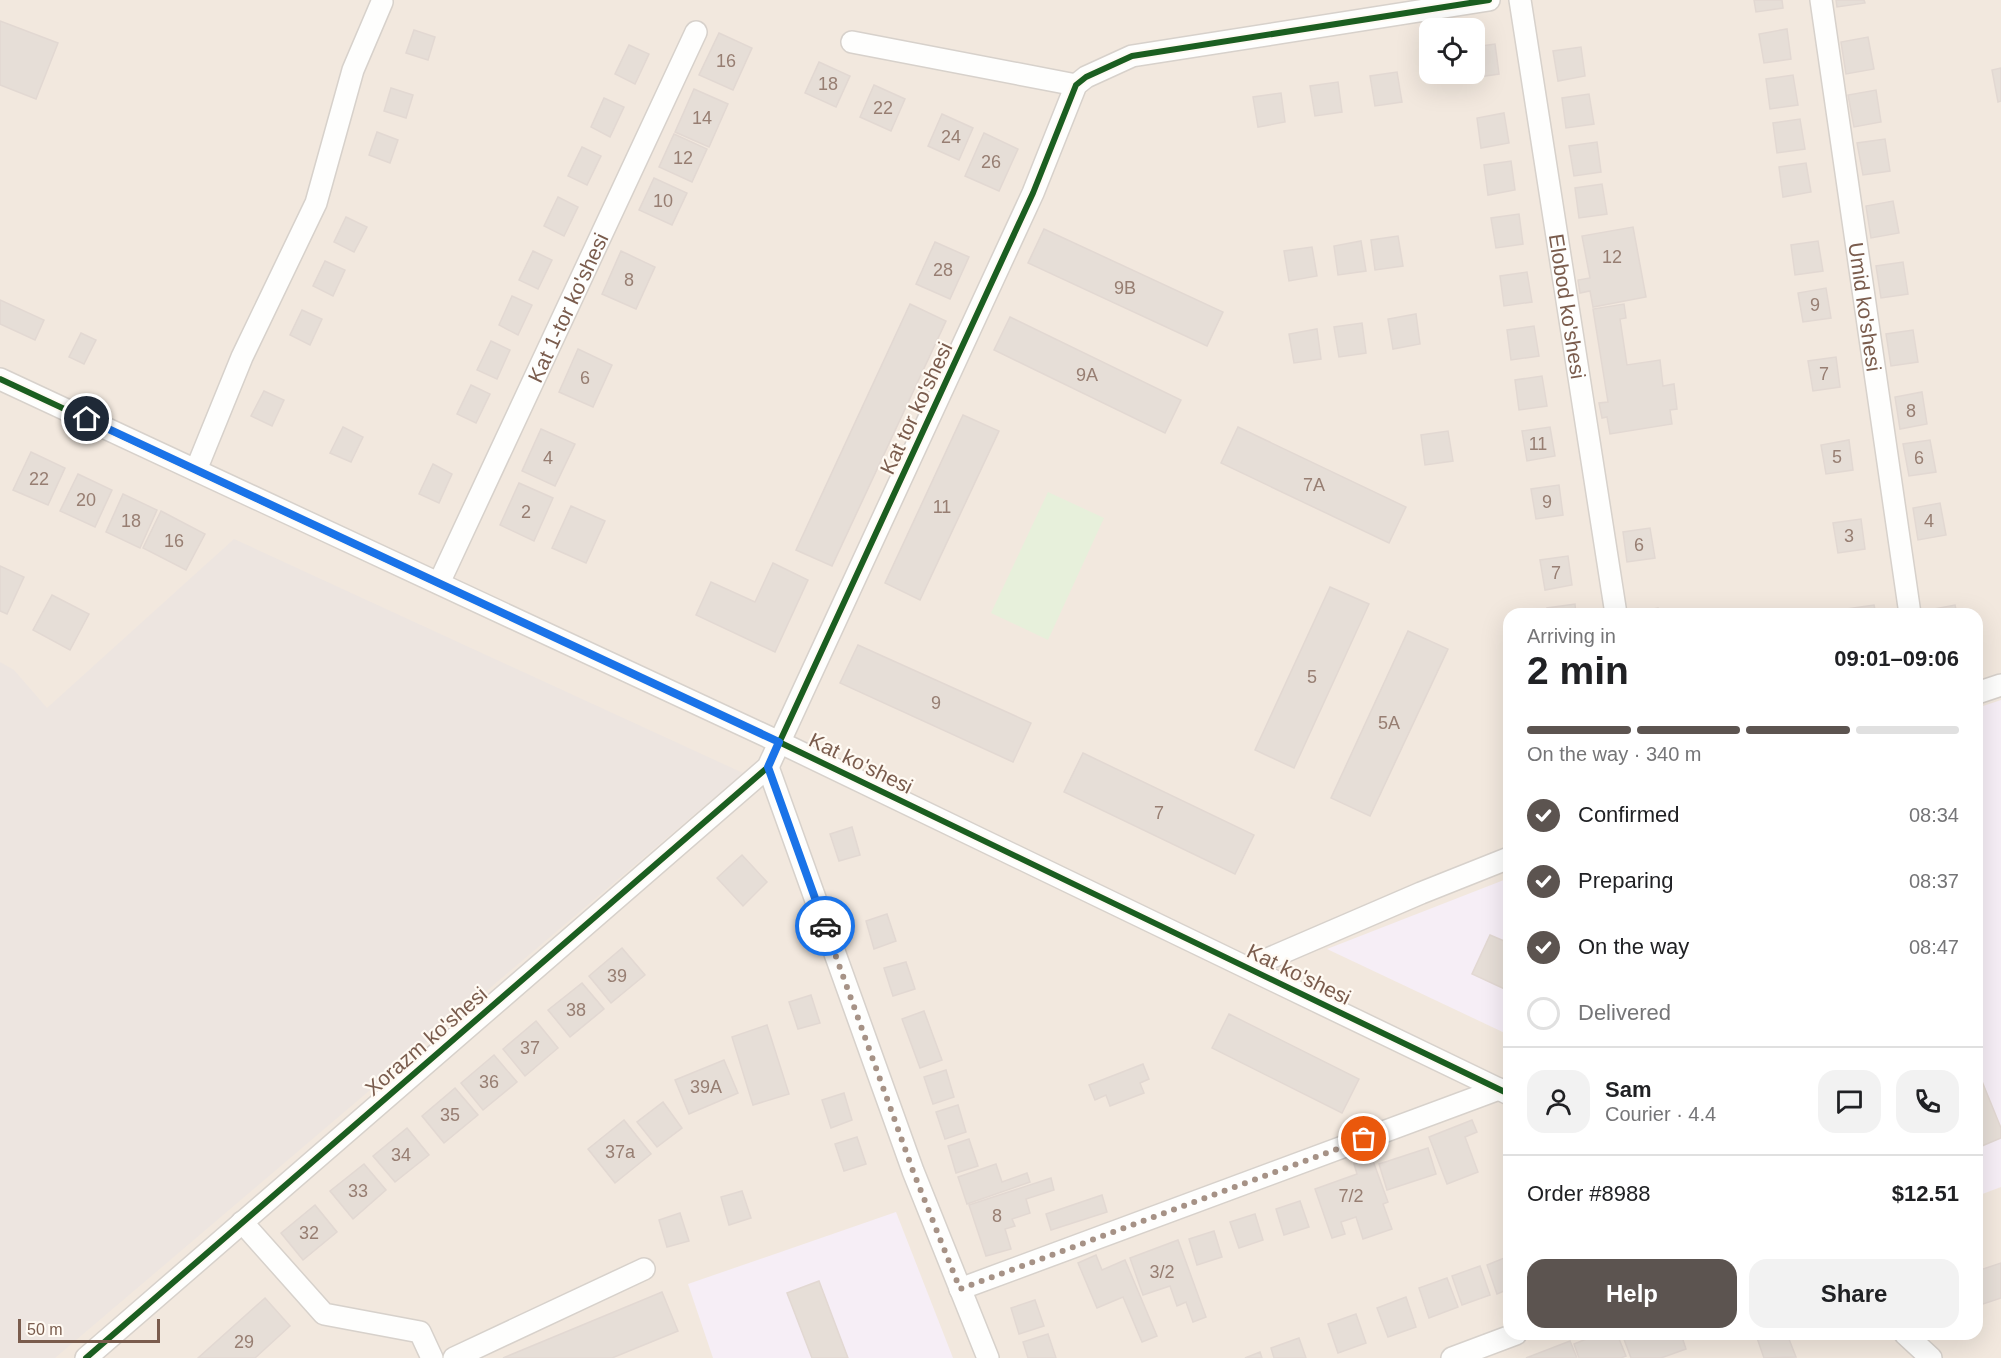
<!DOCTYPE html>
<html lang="en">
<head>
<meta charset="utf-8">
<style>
	body { margin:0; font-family:Helvetica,sans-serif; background:#f2f2f2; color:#202124; height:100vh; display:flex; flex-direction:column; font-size:22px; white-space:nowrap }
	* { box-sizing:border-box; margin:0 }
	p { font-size:20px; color:#757577 }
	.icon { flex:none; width:33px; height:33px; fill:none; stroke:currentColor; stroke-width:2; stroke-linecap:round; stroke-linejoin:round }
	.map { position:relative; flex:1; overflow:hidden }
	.drawer { position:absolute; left:1503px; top:608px; width:480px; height:732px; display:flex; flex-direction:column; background:#fff; border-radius:18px; box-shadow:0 6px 24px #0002 }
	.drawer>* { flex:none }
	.fabs { position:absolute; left:1419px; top:18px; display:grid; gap:12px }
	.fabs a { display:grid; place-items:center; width:66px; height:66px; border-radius:12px; background:#fff; box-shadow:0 6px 24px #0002; font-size:30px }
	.scale { position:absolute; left:18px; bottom:15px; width:142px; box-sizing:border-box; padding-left:6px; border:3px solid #7a5c4d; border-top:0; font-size:16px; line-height:21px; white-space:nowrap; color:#7a5c4d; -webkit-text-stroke:4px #fffaf3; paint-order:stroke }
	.pin { position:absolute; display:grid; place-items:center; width:51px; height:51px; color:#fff; margin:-26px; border:3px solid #fff; border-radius:50%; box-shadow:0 2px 6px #0007 }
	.courier { position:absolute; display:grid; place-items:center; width:60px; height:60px; margin:-30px; border:4px solid #1a73e8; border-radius:50%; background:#fff; color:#222; box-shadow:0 2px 8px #0007 }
	.overview em { font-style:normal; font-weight:700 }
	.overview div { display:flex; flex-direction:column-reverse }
	.overview { display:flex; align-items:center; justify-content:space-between; height:102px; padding:0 24px }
	h1 { font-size:39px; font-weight:700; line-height:45px }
	.bar { display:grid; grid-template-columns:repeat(4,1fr); gap:9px 6px; align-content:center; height:72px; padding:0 24px }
	.bar i { height:8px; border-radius:4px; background:#e0e0e0 }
	.bar .selected { background:#5c5450 }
	.bar p { grid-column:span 4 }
	.line { display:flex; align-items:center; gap:15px; padding:0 24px; border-top:2px solid #e0e0e0 }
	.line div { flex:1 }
	.round { display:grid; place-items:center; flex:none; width:63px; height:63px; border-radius:18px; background:#f2f2f2 }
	ol { padding:0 24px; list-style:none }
	li { display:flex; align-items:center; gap:18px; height:66px }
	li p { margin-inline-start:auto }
	li .icon { padding:6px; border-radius:50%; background:#5c5450; color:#fff; stroke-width:4 }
	li:last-child { color:#757577 }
	li i { width:33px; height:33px; border:3px solid #e0e0e0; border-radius:50% }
	.action { display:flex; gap:12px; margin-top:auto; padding:12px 24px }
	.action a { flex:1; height:69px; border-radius:18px; background:#5c5450; color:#fff; font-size:24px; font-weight:700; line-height:69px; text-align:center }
	.action a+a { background:#f2f2f2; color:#202124 }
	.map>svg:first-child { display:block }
	.residential { fill:#f2e8de; fill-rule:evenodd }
	.industrial { fill:#ede5e0 }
	.education { fill:#f6eef6 }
	.green { fill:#e7f0db }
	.building { fill:#e6ded7; stroke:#e2d8d2; stroke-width:1.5 }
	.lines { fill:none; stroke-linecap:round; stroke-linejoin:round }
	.minor-casing { stroke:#d7d1cb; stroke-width:24 }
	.minor { stroke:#fefefd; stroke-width:21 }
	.cycleway-casing { stroke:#fffaf3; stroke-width:10 }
	.cycleway { stroke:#1b5e20; stroke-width:6 }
	.done { stroke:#a69286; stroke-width:6; stroke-dasharray:0 10.8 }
	.route { stroke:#1a73e8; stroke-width:8 }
	.labels { text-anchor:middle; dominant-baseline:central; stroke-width:4.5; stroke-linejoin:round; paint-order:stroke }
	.number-label { font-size:18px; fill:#977e72 }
	.street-label { font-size:21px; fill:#7a5c4d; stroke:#fffaf3 }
</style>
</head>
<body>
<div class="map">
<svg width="2001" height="1358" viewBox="0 0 2001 1358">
	<rect width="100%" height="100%" fill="#f9f5f0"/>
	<path class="residential" d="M0 0H2001V1358H0ZM1430 28H1474V74H1430ZM1509 614H1977V1334H1509Z"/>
	<path class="industrial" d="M234 539 743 773 55 1358H0V662L14 670 47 708Z"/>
	<g class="education">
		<path d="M2001 700V1187L1977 1196V708Z"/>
		<path d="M1509 878V1035L1327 949Z"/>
		<path d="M896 1212 953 1358H713L688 1284Z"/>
	</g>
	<path class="green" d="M1048 492 1104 518 1048 640 991 613Z"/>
	<g class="building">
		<path d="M1754 0H1782L1783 8 1756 12Z"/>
		<path d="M1836 0H1864L1865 3 1837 7Z"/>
		<path d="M0 21 58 43 36 99 0 85Z"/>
		<path d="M1787 29 1791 59 1764 63 1759 34Z"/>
		<path d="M414 30 435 37 428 60 406 53Z"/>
		<path d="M719 33 752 48 733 90 699 75Z"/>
		<path d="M1868 37 1874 69 1846 74 1841 42Z"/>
		<path d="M1495 44 1499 74 1472 78 1471 74H1474V47Z"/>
		<path d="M629 45 649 54 635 84 615 74Z"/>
		<path d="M1581 47 1585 76 1558 81 1553 51Z"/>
		<path d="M819 62 850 76 836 107 805 93Z"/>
		<path d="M2001 68V101L1998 102 1992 70Z"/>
		<path d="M1397 72 1402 102 1375 106 1370 76Z"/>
		<path d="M1793 75 1798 105 1770 109 1766 79Z"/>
		<path d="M1338 82 1342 112 1315 116 1310 86Z"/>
		<path d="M874 85 905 99 891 131 860 117Z"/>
		<path d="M391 88 413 95 406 118 384 111Z"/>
		<path d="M694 89 728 104 709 147 675 132Z"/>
		<path d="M1876 90 1881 122 1854 127 1848 95Z"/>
		<path d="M1281 93 1285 122 1258 127 1253 97Z"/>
		<path d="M1589 94 1594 124 1566 128 1562 98Z"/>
		<path d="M604 98 624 107 610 137 591 127Z"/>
		<path d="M1504 113 1509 143 1481 148 1477 118Z"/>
		<path d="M942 114 973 128 959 160 928 146Z"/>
		<path d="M1800 119 1805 149 1777 153 1773 123Z"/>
		<path d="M377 132 398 140 390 163 369 155Z"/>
		<path d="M984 133 1018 149 999 191 965 176Z"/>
		<path d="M674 134 707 149 692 182 659 167Z"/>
		<path d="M1885 139 1890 171 1863 175 1857 143Z"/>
		<path d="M1597 142 1601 172 1574 176 1569 146Z"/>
		<path d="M582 147 601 156 587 185 568 176Z"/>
		<path d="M1511 161 1515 190 1488 195 1484 165Z"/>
		<path d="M1806 163 1811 192 1783 197 1779 167Z"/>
		<path d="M654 178 687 193 672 225 639 210Z"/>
		<path d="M1602 184 1607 214 1579 218 1575 188Z"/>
		<path d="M558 197 578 207 564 236 544 226Z"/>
		<path d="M1893 201 1899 233 1871 238 1866 206Z"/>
		<path d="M1519 214 1523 244 1496 248 1491 218Z"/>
		<path d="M346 217 367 227 354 252 334 242Z"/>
		<path d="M1633 227 1646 297 1593 307 1590 291 1580 293 1578 280 1590 278 1582 236Z"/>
		<path d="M1044 229 1223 312 1207 346 1028 263Z"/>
		<path d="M1398 236 1403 266 1375 270 1371 240Z"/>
		<path d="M1361 241 1366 271 1338 275 1334 246Z"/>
		<path d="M1818 241 1823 271 1795 275 1791 245Z"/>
		<path d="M935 242 969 257 950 299 916 284Z"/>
		<path d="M1312 247 1317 276 1289 281 1284 251Z"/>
		<path d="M533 251 552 260 538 289 519 280Z"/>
		<path d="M621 251 655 267 636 309 602 294Z"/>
		<path d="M325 261 345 270 333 296 313 286Z"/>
		<path d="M1903 262 1908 294 1881 298 1876 266Z"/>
		<path d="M1527 272 1532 302 1504 306 1500 276Z"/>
		<path d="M1826 288 1831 318 1803 322 1798 293Z"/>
		<path d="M512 296 532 305 518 335 499 325Z"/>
		<path d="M0 300 44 320 35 340 0 324Z"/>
		<path d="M910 304 946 321 832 566 796 550Z"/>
		<path d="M1624 304 1626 318 1620 319 1627 365 1660 360 1663 386 1674 384 1677 409 1670 410 1672 424 1610 434 1607 417 1602 418 1599 403 1608 402 1593 309Z"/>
		<path d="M302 310 322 319 310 345 290 335Z"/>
		<path d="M1416 314 1420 344 1393 349 1388 319Z"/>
		<path d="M1010 317 1181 400 1165 433 994 350Z"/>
		<path d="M1362 323 1366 353 1339 357 1334 327Z"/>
		<path d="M1534 326 1539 356 1511 360 1507 330Z"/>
		<path d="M1317 329 1321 359 1294 363 1289 334Z"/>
		<path d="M1913 330 1918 362 1891 366 1886 334Z"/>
		<path d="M81 333 96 340 84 364 69 357Z"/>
		<path d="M491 341 510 350 497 379 477 370Z"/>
		<path d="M578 349 612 365 593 407 559 392Z"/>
		<path d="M1836 357 1840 387 1813 391 1808 361Z"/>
		<path d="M1542 376 1547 406 1519 410 1515 380Z"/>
		<path d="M471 385 490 394 476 423 457 414Z"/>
		<path d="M264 391 284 400 272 426 251 416Z"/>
		<path d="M1922 392 1927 424 1900 429 1895 397Z"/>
		<path d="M963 415 999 431 920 600 885 583Z"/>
		<path d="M343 427 363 437 351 462 330 453Z"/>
		<path d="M1238 427 1406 507 1389 543 1221 463Z"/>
		<path d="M1550 427 1555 456 1527 461 1522 431Z"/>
		<path d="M541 429 575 444 555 486 522 471Z"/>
		<path d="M1448 431 1453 461 1425 465 1421 435Z"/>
		<path d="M1849 440 1853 470 1826 474 1821 445Z"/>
		<path d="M1930 440 1936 472 1909 476 1903 444Z"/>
		<path d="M31 452 65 468 48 505 13 490Z"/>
		<path d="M433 464 452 474 439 503 419 494Z"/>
		<path d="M78 474 112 490 95 527 60 511Z"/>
		<path d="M519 483 553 498 534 541 500 525Z"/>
		<path d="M1559 485 1563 515 1536 519 1531 489Z"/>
		<path d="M123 494 157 510 140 548 106 532Z"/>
		<path d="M1940 503 1946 535 1918 540 1913 508Z"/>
		<path d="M571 506 605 521 586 563 552 548Z"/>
		<path d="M161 511 205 534 186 570 143 548Z"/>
		<path d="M1861 519 1865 549 1838 553 1833 523Z"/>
		<path d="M1650 528 1655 558 1627 562 1623 532Z"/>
		<path d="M1568 556 1572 585 1545 590 1540 560Z"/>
		<path d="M773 563 808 580 775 652 696 615 711 582 755 602Z"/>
		<path d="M0 566 24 577 7 614 0 611Z"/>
		<path d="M1330 587 1369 604 1294 768 1255 750Z"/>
		<path d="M52 595 89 614 70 650 33 630Z"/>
		<path d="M1575 604 1576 614H1548L1547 608Z"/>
		<path d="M1874 605 1876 614H1848L1847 609Z"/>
		<path d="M1955 605 1957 614H1929L1928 610Z"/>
		<path d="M1658 608 1659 614H1630V613Z"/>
		<path d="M1408 631 1448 649 1370 816 1331 798Z"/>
		<path d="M858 645 1031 723 1013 762 840 683Z"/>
		<path d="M1083 753 1254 835 1235 874 1064 792Z"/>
		<path d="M852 827 860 855 839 861 830 834Z"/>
		<path d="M742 855 767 882 743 906 717 878Z"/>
		<path d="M887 914 896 941 874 949 866 921Z"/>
		<path d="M1490 935 1509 943V991L1472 974Z"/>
		<path d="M622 948 645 975 611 1003 589 976Z"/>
		<path d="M906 962 915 989 893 996 884 968Z"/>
		<path d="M582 983 604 1009 570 1037 548 1010Z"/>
		<path d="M811 995 820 1023 798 1029 789 1002Z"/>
		<path d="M924 1011 942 1060 920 1068 902 1019Z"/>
		<path d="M1229 1014 1359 1079 1342 1113 1212 1048Z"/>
		<path d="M536 1021 558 1048 525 1076 503 1049Z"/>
		<path d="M767 1025 789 1094 753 1105 732 1037Z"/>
		<path d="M494 1055 517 1082 483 1110 461 1083Z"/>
		<path d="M724 1060 738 1093 689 1114 675 1080Z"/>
		<path d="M1143 1064 1149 1079 1140 1083 1144 1093 1110 1106 1106 1095 1095 1100 1089 1085Z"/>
		<path d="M1977 1069 2001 1128V1138L1977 1148Z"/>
		<path d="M946 1070 954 1097 933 1104 924 1077Z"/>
		<path d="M455 1088 478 1115 444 1143 422 1116Z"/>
		<path d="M844 1093 852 1120 831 1128 822 1100Z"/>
		<path d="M663 1102 682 1128 657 1147 637 1122Z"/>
		<path d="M958 1105 966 1132 945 1139 936 1112Z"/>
		<path d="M624 1120 651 1154 615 1183 588 1149Z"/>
		<path d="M1472 1120 1477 1132 1465 1137 1478 1172 1447 1184 1429 1137Z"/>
		<path d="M407 1128 429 1155 395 1182 373 1156Z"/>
		<path d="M857 1137 866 1164 844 1171 835 1144Z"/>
		<path d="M969 1139 978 1166 956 1173 948 1146Z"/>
		<path d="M1428 1148 1436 1174 1387 1190 1379 1164Z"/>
		<path d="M1372 1158 1388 1202 1383 1204 1392 1229 1363 1239 1356 1217 1341 1222 1345 1234 1332 1238 1315 1189 1357 1174 1354 1164Z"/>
		<path d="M364 1164 386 1190 353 1219 330 1191Z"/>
		<path d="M996 1164 1002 1182 1027 1173 1030 1182 967 1204 958 1177Z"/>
		<path d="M1051 1178 1054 1190 1026 1199 1030 1213 1012 1219 1015 1226 1005 1229 1011 1249 986 1256 969 1205Z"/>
		<path d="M742 1191 751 1218 729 1225 721 1197Z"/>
		<path d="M1102 1195 1107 1212 1051 1230 1046 1214Z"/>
		<path d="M1300 1201 1309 1227 1284 1235 1276 1209Z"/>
		<path d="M315 1205 337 1232 303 1260 281 1233Z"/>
		<path d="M680 1213 689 1241 667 1247 659 1220Z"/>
		<path d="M1255 1214 1263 1240 1239 1248 1230 1222Z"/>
		<path d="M1214 1231 1222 1257 1197 1265 1189 1239Z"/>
		<path d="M1178 1240 1206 1317 1193 1322 1186 1302 1177 1306 1170 1286 1143 1295 1130 1258Z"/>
		<path d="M1096 1255 1102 1270 1125 1260 1157 1336 1142 1342 1123 1297 1097 1308 1078 1263Z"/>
		<path d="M1509 1256V1289L1497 1294 1487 1265Z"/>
		<path d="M2001 1263V1298L1977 1306V1271Z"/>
		<path d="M1480 1266 1490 1295 1462 1305 1452 1276Z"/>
		<path d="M1447 1278 1458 1307 1429 1318 1419 1288Z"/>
		<path d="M819 1281 848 1358H812L787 1293Z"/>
		<path d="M662 1292 678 1331 612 1358H503Z"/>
		<path d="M1406 1297 1416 1327 1388 1337 1377 1308Z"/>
		<path d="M265 1298 290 1326 255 1358H198Z"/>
		<path d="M1035 1300 1044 1326 1019 1334 1011 1308Z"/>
		<path d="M1356 1314 1366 1343 1338 1353 1328 1324Z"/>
		<path d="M1048 1334 1056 1358H1028L1023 1342Z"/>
		<path d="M1599 1334H1617L1626 1356 1621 1358H1579L1574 1344Z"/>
		<path d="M1622 1334H1681L1686 1349 1661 1358H1631Z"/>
		<path d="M1769 1334H1787L1796 1357 1764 1358 1757 1338Z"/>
		<path d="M1299 1338 1306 1358H1274L1271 1348Z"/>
		<path d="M1570 1341 1577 1358H1526Z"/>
		<path d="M1260 1352 1262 1358H1245Z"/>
	</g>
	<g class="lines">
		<defs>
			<g id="minor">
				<path id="s1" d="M1520 0 1616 614"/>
				<path id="s2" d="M1821 0 1910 614"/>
				<path d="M852 42 1076 85"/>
				<path d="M0 379 779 742 1509 1094"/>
				<path d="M196 470 242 357 316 203 353 70 382 2"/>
				<path id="s3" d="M439 583 696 32"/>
				<path d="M1977 693 2001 685"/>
				<path d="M768 767 913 1171 988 1358"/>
				<path d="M1249 967 1421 893 1509 858"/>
				<path d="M242 1222 324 1314 420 1332 432 1358"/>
				<path d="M960 1289 1499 1089"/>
				<path d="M1905 1334 1931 1358"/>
				<path d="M86 1358 768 767 1033 193 1076 85 1086 77 1132 56 1489 0"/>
				<path d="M454 1358 644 1269"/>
				<path d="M1452 1358 1516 1334"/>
			</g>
		</defs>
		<use href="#minor" class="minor-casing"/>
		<use href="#minor" class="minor"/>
		<defs>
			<g id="cycleway">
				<path d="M0 379 779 742 1509 1094"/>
				<path d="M86 1358 768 767 1033 193 1076 85 1086 77 1132 56 1489 0"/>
			</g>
		</defs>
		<use href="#cycleway" class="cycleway-casing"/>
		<use href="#cycleway" class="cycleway"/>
	</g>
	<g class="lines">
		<path class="done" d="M825 926 913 1171 960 1289 1364 1139"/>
		<path class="route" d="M87 419 779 742 768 767 825 926"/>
	</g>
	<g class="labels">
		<g class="number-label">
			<text x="726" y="61">16</text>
			<text x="828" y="84">18</text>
			<text x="883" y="108">22</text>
			<text x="702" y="118">14</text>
			<text x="951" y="137">24</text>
			<text x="683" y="158">12</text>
			<text x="991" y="162">26</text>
			<text x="663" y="201">10</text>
			<text x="1612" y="257">12</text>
			<text x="943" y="270">28</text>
			<text x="629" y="280">8</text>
			<text x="1125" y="288">9B</text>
			<text x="1815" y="305">9</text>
			<text x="1824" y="374">7</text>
			<text x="1087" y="375">9A</text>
			<text x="585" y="378">6</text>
			<text x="1911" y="411">8</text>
			<text x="1538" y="444">11</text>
			<text x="1837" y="457">5</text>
			<text x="548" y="458">4</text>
			<text x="1919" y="458">6</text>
			<text x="39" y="479">22</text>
			<text x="1314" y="485">7A</text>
			<text x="86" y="500">20</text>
			<text x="1547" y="502">9</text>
			<text x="942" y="507">11</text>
			<text x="526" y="512">2</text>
			<text x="131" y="521">18</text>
			<text x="1929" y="521">4</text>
			<text x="1849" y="536">3</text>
			<text x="174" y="541">16</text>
			<text x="1639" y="545">6</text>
			<text x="1556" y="573">7</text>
			<text x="1312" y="677">5</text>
			<text x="936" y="703">9</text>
			<text x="1389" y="723">5A</text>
			<text x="1159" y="813">7</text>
			<text x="617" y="976">39</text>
			<text x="576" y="1010">38</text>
			<text x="530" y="1048">37</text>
			<text x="489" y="1082">36</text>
			<text x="706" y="1087">39A</text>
			<text x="450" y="1115">35</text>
			<text x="620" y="1152">37a</text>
			<text x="401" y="1155">34</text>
			<text x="358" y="1191">33</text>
			<text x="1351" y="1196">7/2</text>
			<text x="997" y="1216">8</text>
			<text x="309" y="1233">32</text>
			<text x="1162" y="1272">3/2</text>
			<text x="244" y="1342">29</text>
		</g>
		<g class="street-label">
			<text stroke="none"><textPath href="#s1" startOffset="310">Elobod ko'shesi</textPath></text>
			<text stroke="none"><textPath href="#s2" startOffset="310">Umid ko'shesi</textPath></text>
			<text stroke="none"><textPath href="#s3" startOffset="304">Kat 1-tor ko'shesi</textPath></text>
			<text transform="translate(916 408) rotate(-65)">Kat tor ko'shesi</text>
			<text transform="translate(861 763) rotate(26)">Kat ko'shesi</text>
			<text transform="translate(1299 974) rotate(26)">Kat ko'shesi</text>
			<text transform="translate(426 1041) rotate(-41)">Xorazm ko'shesi</text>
		</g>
	</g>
</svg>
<div class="fabs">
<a><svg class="icon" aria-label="locate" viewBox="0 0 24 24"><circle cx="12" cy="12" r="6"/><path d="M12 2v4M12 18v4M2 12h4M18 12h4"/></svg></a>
</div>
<div class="scale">50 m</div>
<div class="pin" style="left:1364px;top:1139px;background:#ea580c"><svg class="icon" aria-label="bag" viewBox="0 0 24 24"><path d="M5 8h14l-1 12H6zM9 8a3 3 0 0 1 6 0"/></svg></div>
<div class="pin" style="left:87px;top:419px;background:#1f2937"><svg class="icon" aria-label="home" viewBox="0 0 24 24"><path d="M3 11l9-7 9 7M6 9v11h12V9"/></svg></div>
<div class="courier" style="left:825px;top:926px"><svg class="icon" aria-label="car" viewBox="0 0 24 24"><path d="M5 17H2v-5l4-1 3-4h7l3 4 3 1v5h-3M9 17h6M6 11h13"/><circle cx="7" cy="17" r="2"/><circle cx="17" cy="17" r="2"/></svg></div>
<section class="drawer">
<div class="overview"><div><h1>2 min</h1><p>Arriving in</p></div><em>09:01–09:06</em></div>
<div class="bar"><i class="selected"></i><i class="selected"></i><i class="selected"></i><i></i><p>On the way · 340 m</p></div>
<ol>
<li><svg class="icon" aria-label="check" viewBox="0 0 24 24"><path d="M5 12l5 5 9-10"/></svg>Confirmed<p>08:34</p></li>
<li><svg class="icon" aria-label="check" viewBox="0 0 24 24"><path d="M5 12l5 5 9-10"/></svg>Preparing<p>08:37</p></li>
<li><svg class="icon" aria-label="check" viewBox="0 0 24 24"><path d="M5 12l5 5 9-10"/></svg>On the way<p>08:47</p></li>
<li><i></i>Delivered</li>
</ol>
<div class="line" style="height:108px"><a class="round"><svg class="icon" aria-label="person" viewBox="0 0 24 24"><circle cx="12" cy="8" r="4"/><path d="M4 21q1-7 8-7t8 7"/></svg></a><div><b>Sam</b><p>Courier · 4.4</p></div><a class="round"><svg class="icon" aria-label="chat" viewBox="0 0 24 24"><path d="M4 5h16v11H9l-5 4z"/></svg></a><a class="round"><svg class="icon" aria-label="phone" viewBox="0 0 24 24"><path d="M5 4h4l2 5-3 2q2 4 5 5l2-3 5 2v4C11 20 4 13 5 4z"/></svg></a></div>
<div class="line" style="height:78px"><div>Order #8988</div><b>$12.51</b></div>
<div class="action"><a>Help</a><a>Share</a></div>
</section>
</div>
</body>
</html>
